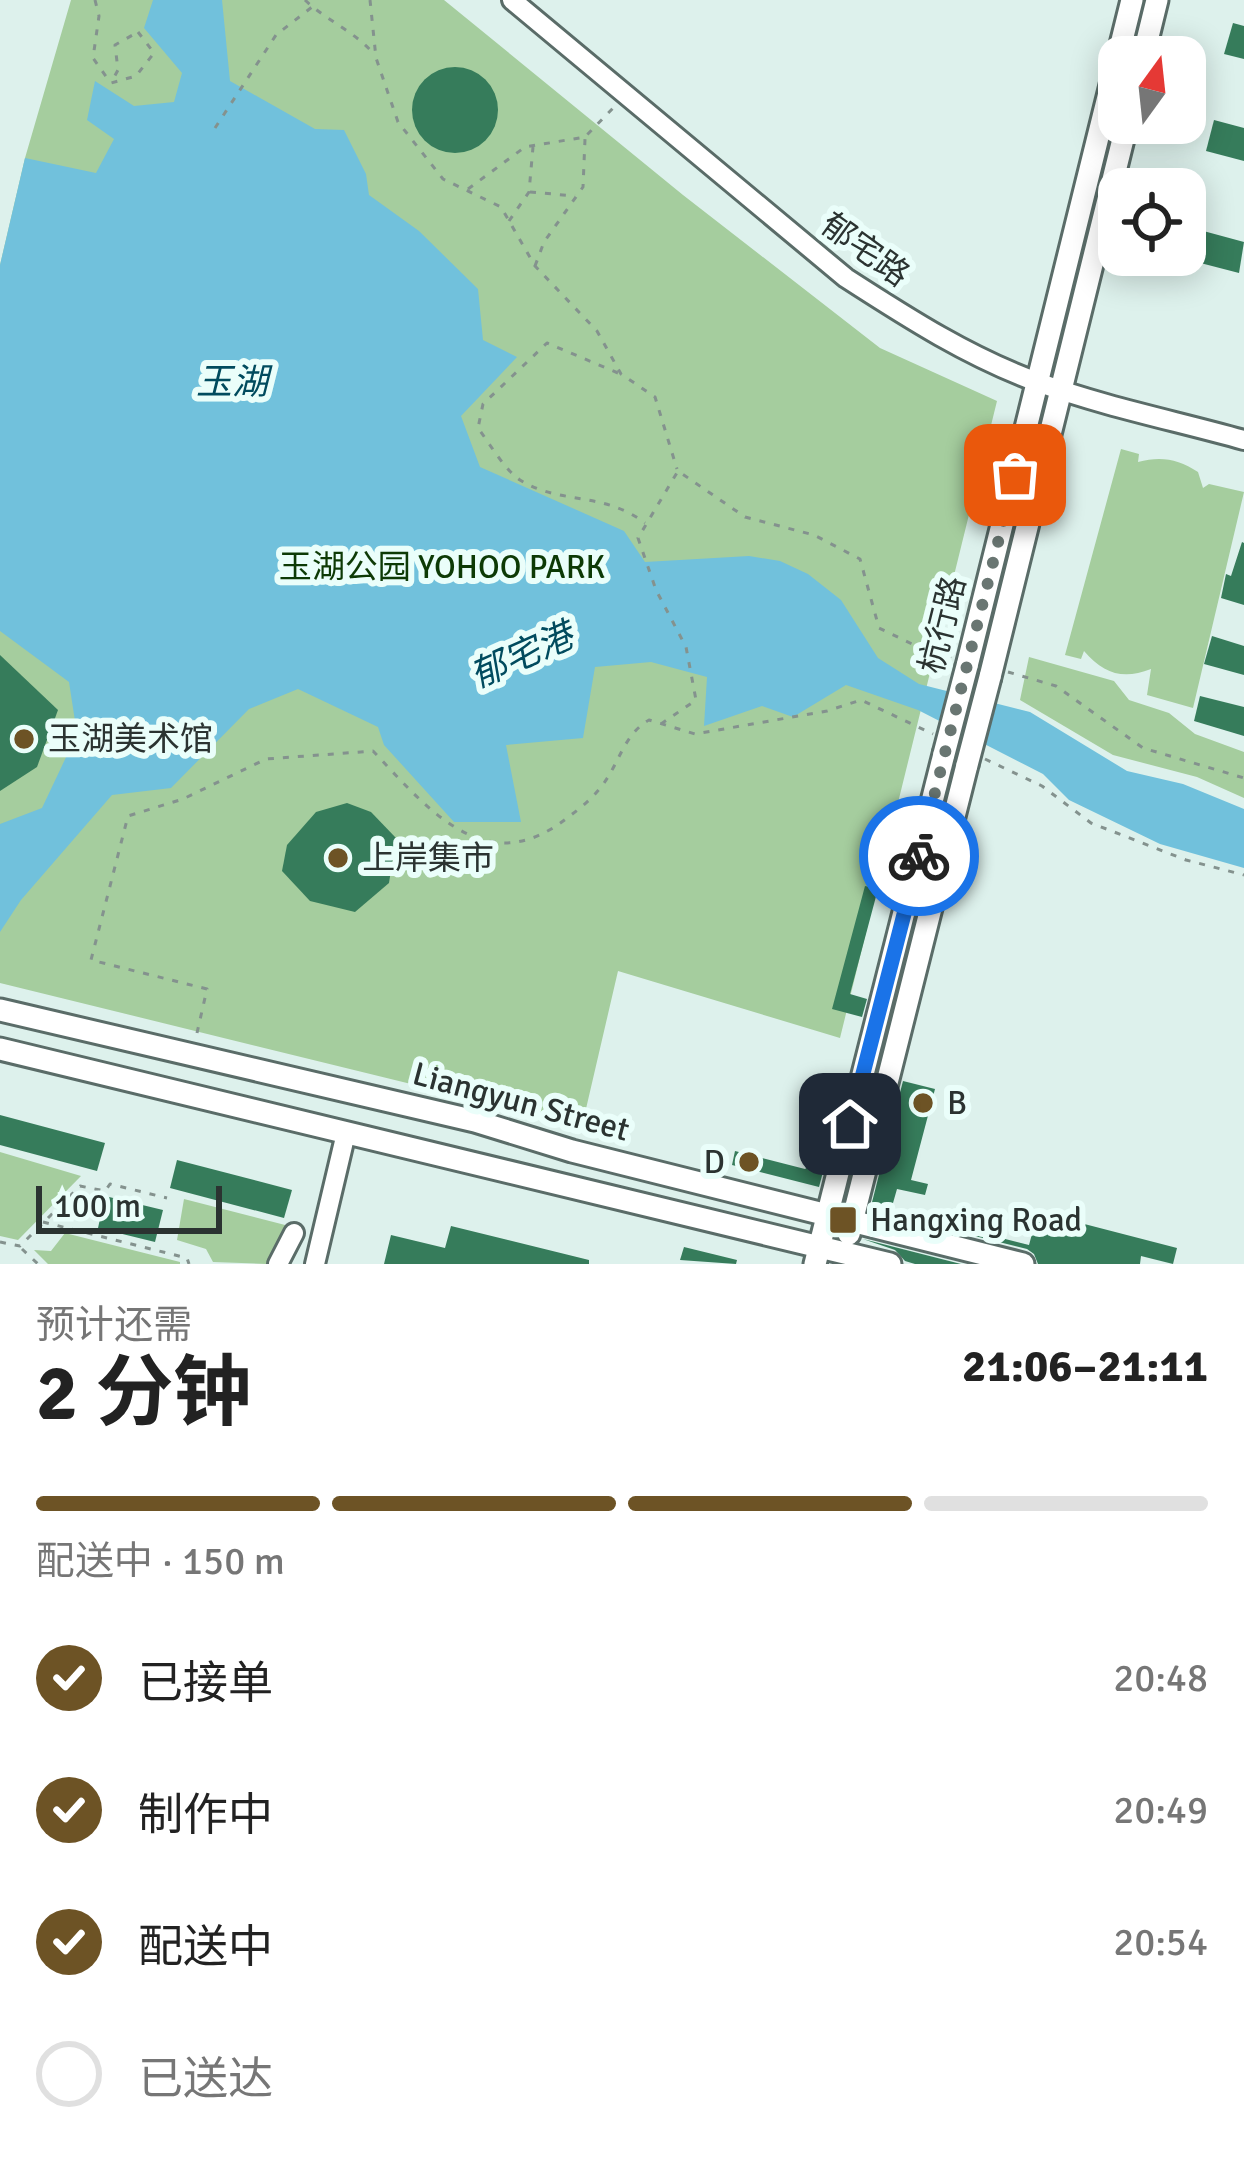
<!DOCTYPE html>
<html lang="zh">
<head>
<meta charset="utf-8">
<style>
	body { margin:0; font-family:Signika,"Noto Sans SC",sans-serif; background:#f6f6f6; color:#222; height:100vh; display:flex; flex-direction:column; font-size:45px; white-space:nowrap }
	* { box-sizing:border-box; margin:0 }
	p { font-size:39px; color:#767676 }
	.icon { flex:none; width:66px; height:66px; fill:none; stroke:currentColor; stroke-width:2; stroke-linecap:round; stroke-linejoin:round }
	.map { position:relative; height:1264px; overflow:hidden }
	.panel { display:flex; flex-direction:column; background:#fff; flex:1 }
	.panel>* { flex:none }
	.needle { width:78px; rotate:15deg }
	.controls { position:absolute; left:1098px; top:36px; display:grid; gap:24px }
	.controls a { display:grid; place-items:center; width:108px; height:108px; border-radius:24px; background:#fff; box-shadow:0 6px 30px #0003; font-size:60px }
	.scale { position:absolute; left:36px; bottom:30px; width:186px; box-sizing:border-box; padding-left:12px; border:6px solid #2b3331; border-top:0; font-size:33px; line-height:42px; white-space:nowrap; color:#2b3331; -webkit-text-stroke:9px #eafefa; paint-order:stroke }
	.pin { position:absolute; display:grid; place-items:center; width:102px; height:102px; color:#fff; margin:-51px; border-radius:24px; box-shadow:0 6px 18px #0006 }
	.courier { position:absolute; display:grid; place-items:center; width:120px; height:120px; margin:-60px; border:9px solid #1a73e8; border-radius:50%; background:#fff; color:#222; box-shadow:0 3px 15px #0007 }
	.summary em { font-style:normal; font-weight:700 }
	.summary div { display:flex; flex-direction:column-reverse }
	.summary { display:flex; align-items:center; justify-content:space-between; height:204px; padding:0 36px }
	h1 { font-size:78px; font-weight:700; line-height:90px }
	.bar { display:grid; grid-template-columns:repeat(4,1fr); gap:18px 12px; align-content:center; height:144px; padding:0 36px }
	.bar i { height:15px; border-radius:9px; background:#e0e0e0 }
	.bar .on { background:#6d5325 }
	.bar p { grid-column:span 4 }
	ol { padding:0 36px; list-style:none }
	li { display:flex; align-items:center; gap:36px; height:132px }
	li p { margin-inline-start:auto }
	li .icon { padding:12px; border-radius:50%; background:#6d5325; color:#fff; stroke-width:4 }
	li:last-child { color:#767676 }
	li i { width:66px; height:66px; border:6px solid #e0e0e0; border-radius:50% }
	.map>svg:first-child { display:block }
	.green { fill:#a5cd9e }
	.water { fill:#71c1dc }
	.building { fill:#367c5b }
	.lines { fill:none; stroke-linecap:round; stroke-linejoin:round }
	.minor-casing { stroke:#5a6c68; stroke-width:24 }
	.major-casing { stroke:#5a6c68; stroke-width:27 }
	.path { stroke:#84928e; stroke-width:3; stroke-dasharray:6 9; stroke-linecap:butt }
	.minor { stroke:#fff; stroke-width:18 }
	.major { stroke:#fff; stroke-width:21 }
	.major-bridge-casing { stroke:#5a6c68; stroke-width:27; stroke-linecap:butt }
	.major-bridge { stroke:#fff; stroke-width:21 }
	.done { stroke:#697672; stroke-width:12; stroke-dasharray:0 21.6 }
	.route { stroke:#1a73e8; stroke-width:15 }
	.poi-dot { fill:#6d5325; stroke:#eafefa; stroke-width:4.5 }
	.labels { text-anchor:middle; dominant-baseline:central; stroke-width:12; stroke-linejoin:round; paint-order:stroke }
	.street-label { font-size:33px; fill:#2b3331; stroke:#eafefa }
	.park-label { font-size:33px; fill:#0d3a05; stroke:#eafefa }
	.poi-label { font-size:33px; fill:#2b3331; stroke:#eafefa; text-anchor:start }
	.water-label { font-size:36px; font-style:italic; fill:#014b5e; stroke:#eafefa }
</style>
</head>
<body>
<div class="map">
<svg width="1244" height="1264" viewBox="0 0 1244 1264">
	<rect width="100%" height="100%" fill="#ddf1ec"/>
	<g class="green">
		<path d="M71 0H444L683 195 880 348 997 401 840 1038 618 971 582 1126 0 983V265L25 158Z"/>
		<path d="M1121 449 1139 454 1138 462C1161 456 1178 459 1198 472L1203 488 1209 484 1244 492 1193 708 1147 695 1151 669C1123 680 1104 674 1084 651L1081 659 1065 655Z"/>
		<path d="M1029 657 1114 681 1129 700 1169 713 1195 734 1244 752V798L1197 777 1113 755 1020 700Z"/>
		<path d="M0 1152 81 1176 18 1240 0 1236Z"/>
		<path d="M184 1199 289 1226 266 1264 213 1262 206 1249 177 1240Z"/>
		<path d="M65 1233 180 1262V1264H48L34 1250 51 1251Z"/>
	</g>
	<path class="water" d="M153 0H222L230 81 315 129 344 130 366 174 369 195 419 231 478 289 483 340 517 357 461 416 480 467 624 531 645 562 749 556 780 561 808 574 841 600 878 658 919 684 1030 712 1127 771 1183 784 1244 809V868L1160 844 1069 800 1043 774 918 710 846 685 793 717 762 706 704 726 707 677 651 662 595 667 583 738 506 745 521 822H454L384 745 378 727 298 689 249 709 171 788 112 795 21 900 0 932V824L42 808 77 734 69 682 0 631V265L25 158 96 173 114 139 87 120 95 81 134 106 174 102 182 73 144 28Z"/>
	<g class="building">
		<path d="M1233 23 1244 26V59L1224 54Z"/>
		<circle cx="455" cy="110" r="43"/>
		<path d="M1214 120 1244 128V161L1206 151Z"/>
		<path d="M1185 226 1244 242 1239 273 1185 259Z"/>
		<path d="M1242 542 1244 543V605L1221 598 1226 574 1231 576Z"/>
		<path d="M1212 636 1244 646V675L1204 664Z"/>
		<path d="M0 655 58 710 37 767 0 791Z"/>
		<path d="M1200 696 1244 707V736L1194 721Z"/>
		<path d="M347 803 371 812 396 838 389 883 355 912 310 901 282 871 287 845 316 812Z"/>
		<path d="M865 886 878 889 850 994 867 999 862 1017 832 1009Z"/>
		<path d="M903 1081 935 1089 911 1180 928 1184 925 1195 897 1189 891 1210 1029 1245 1038 1212 1177 1248 1173 1264 1141 1256 1140 1264H1038L1034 1254 1027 1249 870 1210Z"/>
		<path d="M0 1115 105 1143 97 1171 0 1145Z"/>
		<path d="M817 1146 829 1149 819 1187 732 1165 735 1151 805 1169 813 1163Z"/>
		<path d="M177 1160 292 1190 284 1218 170 1188Z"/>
		<path d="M105 1196 163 1210 155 1242 98 1228Z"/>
		<path d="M451 1226 589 1260V1264H384L391 1235 445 1248Z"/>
		<path d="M863 1239 961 1264H915L905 1261 895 1250Z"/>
		<path d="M684 1247 737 1260 736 1264 680 1260Z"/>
	</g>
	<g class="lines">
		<defs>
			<g id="minor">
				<path d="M512 0 846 278C908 318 970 358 1040 383 1106 407 1176 421 1244 440"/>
				<path d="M278 1264 294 1233"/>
				<path d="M315 1264 346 1133"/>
			</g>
			<g id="major">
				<path d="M1143 57 1157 0"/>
				<path d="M967 666 1132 0"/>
				<path d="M990 677 1127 123"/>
				<path d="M0 1010 475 1121 572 1151 1023 1264"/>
				<path d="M0 1049 890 1264"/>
				<path d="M849 1234 967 765"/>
				<path d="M815 1264 944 754"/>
			</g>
		</defs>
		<use href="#minor" class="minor-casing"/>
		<use href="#major" class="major-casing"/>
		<g class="path">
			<path d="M95 0 99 16 93 58 110 82"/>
			<path d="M305 0C327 21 354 31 374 54"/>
			<path d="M370 0 376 58 398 122 443 179 501 207 535 266 597 331 621 374 655 397 677 469"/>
			<path d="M138 32 154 53 136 76 111 83 118 70 115 45Z"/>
			<path d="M215 128 276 35 312 7"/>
			<path d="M468 189 525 147 585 137 616 105"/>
			<path d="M530 192 575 196"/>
			<path d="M509 221 529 192 533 147"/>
			<path d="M535 266 544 242 583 187 585 139"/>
			<path d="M618 373 547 343 483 404 478 428C490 444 504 469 520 480 560 505 603 491 645 523"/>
			<path d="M1008 672 1056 686 1143 748 1244 778"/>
			<path d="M661 724 696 700 686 647 656 590 638 538 678 471 745 517 814 535 860 559 879 628 912 644 952 656"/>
			<path d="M985 759 1042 786 1091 823 1186 860 1244 875"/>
			<path d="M197 1033 207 989 91 960 128 816 183 799 266 759 373 751C428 809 486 882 567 818 579 809 591 800 601 787 620 763 623 735 649 720L695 734 827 711 861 700 933 734"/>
			<path d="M43 1222 187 1258 189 1264"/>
			<path d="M0 1242 20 1246 80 1186 105 1191 110 1184 167 1198"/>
			<path d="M22 1249 38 1264"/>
		</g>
		<use href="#minor" class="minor"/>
		<use href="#major" class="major"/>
		<defs>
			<g id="major-bridge">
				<path d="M944 754 967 666"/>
				<path d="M967 765 990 677"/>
			</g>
		</defs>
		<use href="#major-bridge" class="major-bridge-casing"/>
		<use href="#major-bridge" class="major-bridge"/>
	</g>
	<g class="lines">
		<path class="done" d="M919 856 1015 475"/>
		<path class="route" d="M850 1124 919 856"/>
	</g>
	<g class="poi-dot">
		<circle cx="24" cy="739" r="12"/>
		<circle cx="338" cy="858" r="12"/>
		<circle cx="923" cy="1103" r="12"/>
		<circle cx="749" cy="1162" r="12"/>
		<rect x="828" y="1205" width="30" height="30" rx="6"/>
	</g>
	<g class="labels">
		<g class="street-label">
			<text transform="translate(865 250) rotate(36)">郁宅路</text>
			<text transform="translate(943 625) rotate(-76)">杭行路</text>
			<text transform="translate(521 1102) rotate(15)">Liangyun Street</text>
		</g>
		<g class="park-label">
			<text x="442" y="567">玉湖公园 YOHOO PARK</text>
		</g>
		<g class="poi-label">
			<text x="48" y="739">玉湖美术馆</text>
			<text x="362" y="858">上岸集市</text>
			<text x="947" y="1103">B</text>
			<text x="725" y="1162" text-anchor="end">D</text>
			<text x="870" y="1220">Hangxing Road</text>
		</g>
		<g class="water-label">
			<text x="232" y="382">玉湖</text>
			<text transform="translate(522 656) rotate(-24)">郁宅港</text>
		</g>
	</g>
</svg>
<div class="controls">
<a><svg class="needle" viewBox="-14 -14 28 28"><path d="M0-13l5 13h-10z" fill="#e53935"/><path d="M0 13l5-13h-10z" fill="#767676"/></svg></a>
<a><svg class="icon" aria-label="locate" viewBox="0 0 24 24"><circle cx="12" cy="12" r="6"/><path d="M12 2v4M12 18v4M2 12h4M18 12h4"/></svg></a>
</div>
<div class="scale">100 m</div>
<div class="pin" style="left:1015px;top:475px;background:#ea580c"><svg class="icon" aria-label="bag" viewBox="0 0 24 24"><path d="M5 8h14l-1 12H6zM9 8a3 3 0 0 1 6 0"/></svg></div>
<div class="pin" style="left:850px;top:1124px;background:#1f2937"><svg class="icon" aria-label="home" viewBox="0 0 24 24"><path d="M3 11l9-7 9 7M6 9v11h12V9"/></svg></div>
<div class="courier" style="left:919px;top:856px"><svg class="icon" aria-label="bike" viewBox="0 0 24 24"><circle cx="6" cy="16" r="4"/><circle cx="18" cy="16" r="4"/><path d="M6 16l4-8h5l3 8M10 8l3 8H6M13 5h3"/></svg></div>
</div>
<section class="panel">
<div class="summary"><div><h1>2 分钟</h1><p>预计还需</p></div><em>21:06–21:11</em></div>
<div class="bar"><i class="on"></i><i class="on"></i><i class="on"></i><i></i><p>配送中 · 150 m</p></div>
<ol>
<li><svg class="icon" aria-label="check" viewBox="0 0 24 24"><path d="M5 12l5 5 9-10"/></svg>已接单<p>20:48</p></li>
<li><svg class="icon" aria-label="check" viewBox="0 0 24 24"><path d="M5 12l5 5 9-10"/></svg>制作中<p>20:49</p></li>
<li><svg class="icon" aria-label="check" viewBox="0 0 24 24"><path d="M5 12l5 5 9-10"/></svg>配送中<p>20:54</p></li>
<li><i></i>已送达</li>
</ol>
</section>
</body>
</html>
